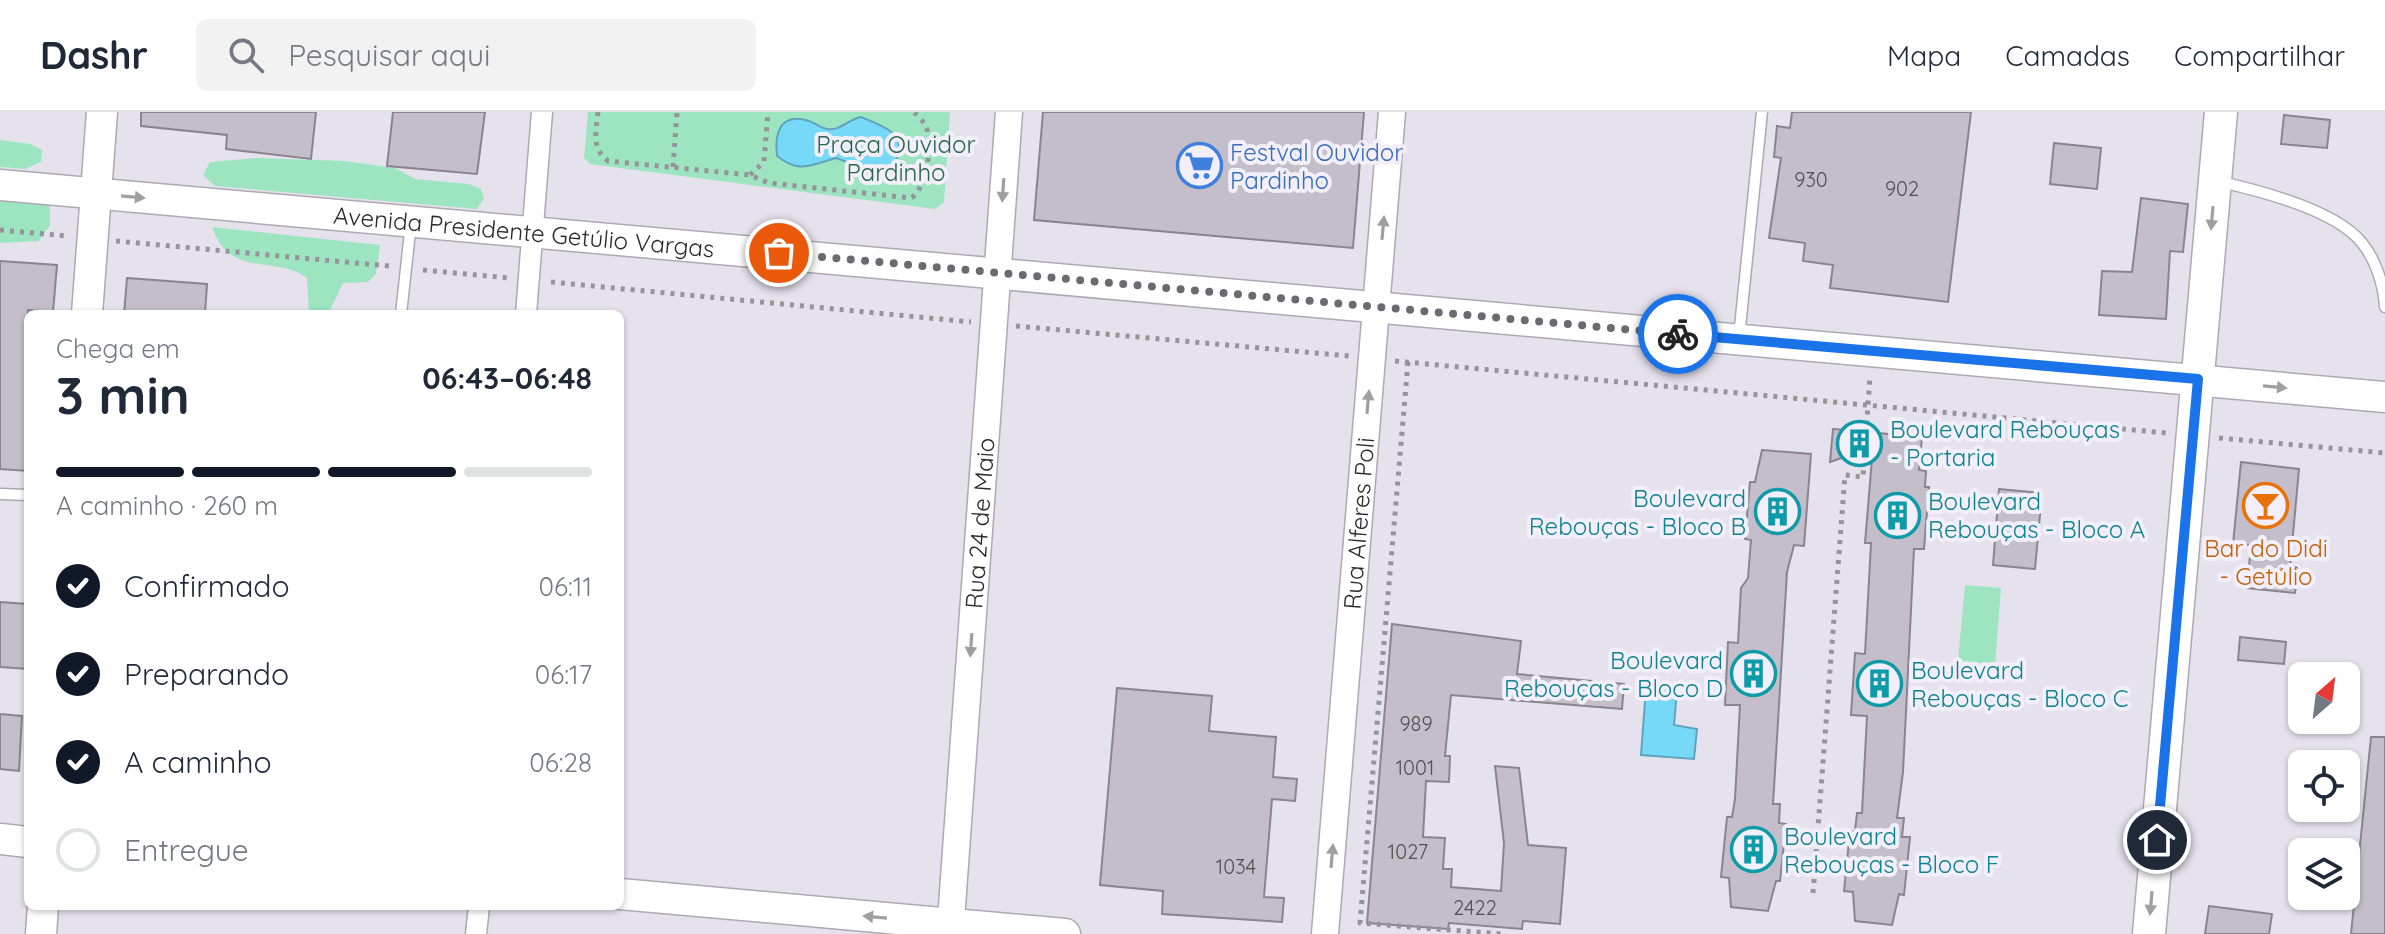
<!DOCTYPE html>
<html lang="pt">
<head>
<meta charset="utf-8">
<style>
	body { margin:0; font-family:Quicksand,sans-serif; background:#f2f2f3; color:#1f2937; height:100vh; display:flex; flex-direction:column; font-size:30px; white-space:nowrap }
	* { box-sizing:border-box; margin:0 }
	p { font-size:26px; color:#747a83 }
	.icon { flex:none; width:44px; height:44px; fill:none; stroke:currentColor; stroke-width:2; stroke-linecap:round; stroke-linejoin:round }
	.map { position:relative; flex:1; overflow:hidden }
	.side { position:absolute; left:24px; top:198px; width:600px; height:600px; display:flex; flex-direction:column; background:#fff; border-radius:12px; box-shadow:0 2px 6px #0004 }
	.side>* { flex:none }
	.needle { width:52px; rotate:28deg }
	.controls { position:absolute; left:2288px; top:550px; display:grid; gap:16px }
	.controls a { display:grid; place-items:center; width:72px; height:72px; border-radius:12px; background:#fff; box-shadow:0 2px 6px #0004; font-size:40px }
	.pin { position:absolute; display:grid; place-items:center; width:68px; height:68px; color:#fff; margin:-34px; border:4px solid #fff; border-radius:50%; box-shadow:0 2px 8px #0007 }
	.courier { position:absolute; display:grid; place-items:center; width:80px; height:80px; margin:-40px; border:6px solid #1a73e8; border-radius:50%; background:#fff; color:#222; box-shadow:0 2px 10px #0007 }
	.overview em { font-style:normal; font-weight:700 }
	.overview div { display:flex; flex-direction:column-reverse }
	.overview { display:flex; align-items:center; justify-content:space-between; height:136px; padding:0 32px }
	h1 { font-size:52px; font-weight:700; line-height:60px }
	.bar { display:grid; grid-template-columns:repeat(4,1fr); gap:12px 8px; align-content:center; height:96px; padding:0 32px }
	.bar i { height:10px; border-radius:6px; background:#e0e1e3 }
	.bar .on { background:#111827 }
	.bar p { grid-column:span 4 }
	ol { padding:0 32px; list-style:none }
	li { display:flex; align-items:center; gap:24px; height:88px }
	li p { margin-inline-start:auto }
	li .icon { padding:8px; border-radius:50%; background:#111827; color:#fff; stroke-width:4 }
	li:last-child { color:#747a83 }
	li i { width:44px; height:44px; border:4px solid #e0e1e3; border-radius:50% }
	header { display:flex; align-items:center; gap:48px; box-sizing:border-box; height:112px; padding:0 40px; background:#fff; border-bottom:2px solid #e0e1e3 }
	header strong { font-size:38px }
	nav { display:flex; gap:44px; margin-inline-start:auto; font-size:28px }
	.search { width:560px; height:72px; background:#f2f2f3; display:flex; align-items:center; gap:20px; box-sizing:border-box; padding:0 28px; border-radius:12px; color:#747a83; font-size:30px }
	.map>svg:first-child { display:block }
	.green { fill:#9de5c1 }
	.water { fill:#77d9f8; stroke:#60a4bb; stroke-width:2 }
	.building { fill:#c3bec9; stroke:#89848f; stroke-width:2 }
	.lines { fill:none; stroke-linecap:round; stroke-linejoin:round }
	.service-casing { stroke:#ada9b4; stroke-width:13 }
	.minor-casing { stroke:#ada9b4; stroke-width:23 }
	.tertiary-casing { stroke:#ada9b4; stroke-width:29 }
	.secondary-casing { stroke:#ada9b4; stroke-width:33 }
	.primary-casing { stroke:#ada9b4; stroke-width:35 }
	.path { stroke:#96939b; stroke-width:5; stroke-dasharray:4 6; stroke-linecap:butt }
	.service { stroke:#fff; stroke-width:10 }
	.minor { stroke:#fff; stroke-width:20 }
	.tertiary { stroke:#fff; stroke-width:26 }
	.secondary { stroke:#fff; stroke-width:30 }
	.primary { stroke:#fff; stroke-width:32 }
	.oneway { fill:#a09fa0 }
	.done { stroke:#6c6a70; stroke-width:8; stroke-dasharray:0 14.4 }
	.route { stroke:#1a73e8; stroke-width:10 }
	.labels { text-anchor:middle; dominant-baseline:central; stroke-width:8; stroke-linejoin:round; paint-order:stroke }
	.number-label { font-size:20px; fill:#514e54 }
	.park-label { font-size:24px; fill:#27664a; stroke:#f3effa }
	.shop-label { font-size:24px; fill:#366cbe; stroke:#f3effa; text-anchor:start }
	.street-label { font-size:24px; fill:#2b292d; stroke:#f3effa }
	.culture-label { font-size:24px; fill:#0d838f; stroke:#f3effa; text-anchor:start }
	.food-label { font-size:24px; fill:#c56008; stroke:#f3effa }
</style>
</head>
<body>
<header>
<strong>Dashr</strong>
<div class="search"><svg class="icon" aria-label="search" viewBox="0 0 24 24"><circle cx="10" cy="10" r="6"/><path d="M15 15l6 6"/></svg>Pesquisar aqui</div>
<nav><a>Mapa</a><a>Camadas</a><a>Compartilhar</a></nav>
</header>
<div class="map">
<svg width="2385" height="822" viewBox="0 0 2385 822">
	<rect width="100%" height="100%" fill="#e5e2ed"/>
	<g class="green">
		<path d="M588 0H950L944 90 935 97 590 52 584 46Z"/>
		<path d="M0 28 30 32 42 38 41 50 25 57 0 55Z"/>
		<path d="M257 46 345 49 395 56 415 67 469 72 481 77 484 86 477 97 215 74 203 63 210 50Z"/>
		<path d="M0 88 43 90 50 94V113L39 129 0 131Z"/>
		<path d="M212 115 380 133 376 162 368 170 343 171 328 202H309L307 166C274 142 231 168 212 115Z"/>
		<path d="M1965 473 2001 476 1995 553 1958 548Z"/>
	</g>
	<g class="water">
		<path d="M861 5C892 18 913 25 889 61L879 62 836 46C810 53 800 62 777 44 774 20 781 0 809 9 815 11 821 16 827 17 841 19 848 7 861 5Z"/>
		<path d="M1646 575 1677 578 1674 613 1697 617 1694 647 1641 643Z"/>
	</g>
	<g class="building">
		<path d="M141 0H316L311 47 226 37 227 23 141 14Z"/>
		<path d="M393 0H485L477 62 387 54Z"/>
		<path d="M1043 0H1364L1353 136 1034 108Z"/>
		<path d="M1792 0H1971L1948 190 1830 176 1833 153 1803 149 1805 131 1769 126 1781 46 1774 45 1777 14 1790 16Z"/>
		<path d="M2284 3 2330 8 2327 36 2281 32Z"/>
		<path d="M2054 31 2101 36 2097 77 2050 72Z"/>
		<path d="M2141 86 2188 92 2183 140 2170 139 2166 207 2099 203 2102 159 2132 160Z"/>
		<path d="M0 149 57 153 53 200 28 198V359L0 357Z"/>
		<path d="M127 166 207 172 205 202H124Z"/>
		<path d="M1833 317 1922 325 1919 358 1926 359 1925 375H1929L1924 437H1914L1903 660 1897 706H1904L1902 725H1910L1904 783 1899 782 1892 813 1855 809 1853 780 1844 779 1850 719H1855L1857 701H1862L1867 604 1851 603 1855 541 1865 542 1871 431H1865L1873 335 1830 350Z"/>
		<path d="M1762 338 1811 342 1804 434 1794 433 1787 460 1773 692H1780L1779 711 1786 712 1780 769H1776L1768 799 1731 795 1729 766 1721 765 1727 705H1732L1735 687 1740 593H1725L1728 530 1738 531 1741 476 1748 466 1751 428 1745 427 1750 370H1755Z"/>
		<path d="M2241 350 2299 357 2290 455H2298L2295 481 2247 476 2251 433 2233 432Z"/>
		<path d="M1999 377 2042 381 2035 457 1993 453Z"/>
		<path d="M0 490 28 492V557L0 555Z"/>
		<path d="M1392 512 1521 529 1517 562 1624 572 1622 597 1451 583 1445 644H1450L1449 670 1426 669 1423 725 1445 726 1443 757H1452L1451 775 1501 779 1504 731 1495 654 1519 656 1528 733 1566 736 1560 812 1523 809 1522 817 1449 811 1448 817 1367 811Z"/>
		<path d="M2240 525 2286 530 2284 552 2238 548Z"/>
		<path d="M1117 576 1212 584 1209 619 1276 625 1273 665 1297 667 1295 689 1272 687 1264 785 1284 786 1282 810 1162 802 1163 779 1100 773Z"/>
		<path d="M0 602 22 604 19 659 0 657Z"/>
		<path d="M2371 625H2385V822H2351Z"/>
		<path d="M2209 794 2272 802 2269 822H2205Z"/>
	</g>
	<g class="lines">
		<defs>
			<g id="service">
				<path d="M2221 70C2261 79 2336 98 2362 131 2376 148 2384 174 2385 195"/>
				<path d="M401 202 411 111"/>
				<path d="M1739 225 1762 0"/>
				<path d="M0 382 28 383"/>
			</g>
			<g id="minor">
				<path d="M526 202 542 0"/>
				<path d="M476 822 479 794"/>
			</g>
			<g id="tertiary">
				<path id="s1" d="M950 822 1009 0"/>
				<path id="s2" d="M1325 822 1392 0"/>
			</g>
			<g id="secondary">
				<path id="s3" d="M0 73 2385 285"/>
				<path d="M87 202 102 0"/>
				<path d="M0 727 28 730"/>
				<path d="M620 782 1065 822"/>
				<path d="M41 822 43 794"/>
			</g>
			<path id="primary" d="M2149 822 2221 0"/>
		</defs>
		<use href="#service" class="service-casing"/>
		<use href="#minor" class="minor-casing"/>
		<use href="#tertiary" class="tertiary-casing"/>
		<use href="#secondary" class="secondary-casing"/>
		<use href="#primary" class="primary-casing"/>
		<g class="path">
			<path d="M598 0C596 20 591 36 608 49L750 63 769 71 911 86C926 78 934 30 926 15 924 10 918 4 914 0"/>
			<path d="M673 55 677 0"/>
			<path d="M750 63 764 50 768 0"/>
			<path d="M0 118 67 124"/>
			<path d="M116 129 389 154"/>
			<path d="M423 158 509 166"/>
			<path d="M551 170 971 210"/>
			<path d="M1016 214 1349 244"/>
			<path d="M1395 249 2166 321"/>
			<path d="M1408 250 1360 811 1502 822"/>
			<path d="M2219 326 2385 341"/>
			<path d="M1813 781 1845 363 1863 365 1870 264"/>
		</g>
		<use href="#service" class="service"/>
		<use href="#minor" class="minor"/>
		<use href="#tertiary" class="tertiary"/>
		<use href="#secondary" class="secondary"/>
		<use href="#primary" class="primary"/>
	</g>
	<defs><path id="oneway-solid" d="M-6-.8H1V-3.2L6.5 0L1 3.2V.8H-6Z" transform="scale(2)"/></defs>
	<g class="oneway">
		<use href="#oneway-solid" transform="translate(1003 78) rotate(94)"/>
		<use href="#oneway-solid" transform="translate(133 85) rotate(5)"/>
		<use href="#oneway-solid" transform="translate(2212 106) rotate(95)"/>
		<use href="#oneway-solid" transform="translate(1383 116) rotate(-85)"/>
		<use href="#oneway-solid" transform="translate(2275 275) rotate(5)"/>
		<use href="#oneway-solid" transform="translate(1368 290) rotate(-85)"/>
		<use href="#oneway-solid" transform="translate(971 533) rotate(94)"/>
		<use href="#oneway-solid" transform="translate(1332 744) rotate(-85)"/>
		<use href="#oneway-solid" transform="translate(2151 791) rotate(95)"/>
		<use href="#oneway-solid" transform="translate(875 805) rotate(-175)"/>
	</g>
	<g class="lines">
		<path class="done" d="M779 141 1678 222"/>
		<path class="route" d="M1678 222 2198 267 2157 728"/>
	</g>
	<defs>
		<symbol id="supermarket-ring" viewBox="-11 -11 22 22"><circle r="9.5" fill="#f3effa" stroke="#3f7fe0" stroke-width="1.5"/><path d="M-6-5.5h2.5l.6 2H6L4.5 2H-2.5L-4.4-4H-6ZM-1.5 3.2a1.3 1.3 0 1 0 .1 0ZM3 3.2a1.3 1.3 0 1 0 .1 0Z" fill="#3f7fe0"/></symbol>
		<symbol id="building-ring" viewBox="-11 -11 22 22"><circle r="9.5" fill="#f3effa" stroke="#0f9aa8" stroke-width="1.5"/><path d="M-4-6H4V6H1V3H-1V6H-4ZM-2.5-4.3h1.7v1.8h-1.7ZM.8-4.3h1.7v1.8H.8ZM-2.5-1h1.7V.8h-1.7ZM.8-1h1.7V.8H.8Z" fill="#0f9aa8"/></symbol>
		<symbol id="bar-ring" viewBox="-11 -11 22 22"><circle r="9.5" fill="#f3effa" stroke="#e8710a" stroke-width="1.5"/><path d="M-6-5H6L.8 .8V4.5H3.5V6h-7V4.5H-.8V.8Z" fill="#e8710a"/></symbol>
	</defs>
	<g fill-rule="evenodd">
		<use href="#supermarket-ring" x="1174" y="28" width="51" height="51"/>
		<use href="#building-ring" x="1834" y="306" width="51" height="51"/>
		<use href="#bar-ring" x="2240" y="368" width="51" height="51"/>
		<use href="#building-ring" x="1752" y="374" width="51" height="51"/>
		<use href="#building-ring" x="1872" y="378" width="51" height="51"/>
		<use href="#building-ring" x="1728" y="536" width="51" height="51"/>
		<use href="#building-ring" x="1854" y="546" width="51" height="51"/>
		<use href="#building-ring" x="1728" y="712" width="51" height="51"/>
	</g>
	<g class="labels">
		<g class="number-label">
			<text x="1811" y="67">930</text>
			<text x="1902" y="76">902</text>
			<text x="1416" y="611">989</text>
			<text x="1415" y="655">1001</text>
			<text x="1408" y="739">1027</text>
			<text x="1236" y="754">1034</text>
			<text x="1475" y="795">2422</text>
		</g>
		<g class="park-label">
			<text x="896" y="32">Praça Ouvidor<tspan x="896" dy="28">Pardinho</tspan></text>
		</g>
		<g class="shop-label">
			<text x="1230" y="40">Festval Ouvidor<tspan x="1230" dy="28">Pardinho</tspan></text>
		</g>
		<g class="street-label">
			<text stroke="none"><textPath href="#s3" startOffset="526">Avenida Presidente Getúlio Vargas</textPath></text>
			<text stroke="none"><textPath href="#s1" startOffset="412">Rua 24 de Maio</textPath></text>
			<text stroke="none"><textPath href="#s2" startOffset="412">Rua Alferes Poli</textPath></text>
		</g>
		<g class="culture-label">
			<text x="1890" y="317">Boulevard Rebouças<tspan x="1890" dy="28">- Portaria</tspan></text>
			<text x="1746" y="386" text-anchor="end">Boulevard<tspan x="1746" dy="28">Rebouças - Bloco B</tspan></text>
			<text x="1928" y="389">Boulevard<tspan x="1928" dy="28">Rebouças - Bloco A</tspan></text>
			<text x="1723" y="548" text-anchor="end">Boulevard<tspan x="1723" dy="28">Rebouças - Bloco D</tspan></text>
			<text x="1911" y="558">Boulevard<tspan x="1911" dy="28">Rebouças - Bloco C</tspan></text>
			<text x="1784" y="724">Boulevard<tspan x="1784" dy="28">Rebouças - Bloco F</tspan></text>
		</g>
		<g class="food-label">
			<text x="2266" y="436">Bar do Didi<tspan x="2266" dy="28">- Getúlio</tspan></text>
		</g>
	</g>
</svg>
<div class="controls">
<a><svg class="needle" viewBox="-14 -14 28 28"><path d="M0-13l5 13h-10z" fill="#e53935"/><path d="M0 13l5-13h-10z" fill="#747a83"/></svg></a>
<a><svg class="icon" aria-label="locate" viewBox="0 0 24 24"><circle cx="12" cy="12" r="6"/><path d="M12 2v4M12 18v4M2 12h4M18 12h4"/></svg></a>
<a><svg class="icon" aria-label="layers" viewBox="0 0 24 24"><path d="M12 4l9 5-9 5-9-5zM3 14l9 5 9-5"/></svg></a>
</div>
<div class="pin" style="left:779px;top:141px;background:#ea580c"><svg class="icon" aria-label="bag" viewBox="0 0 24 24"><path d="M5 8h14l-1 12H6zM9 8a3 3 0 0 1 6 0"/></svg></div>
<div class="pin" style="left:2157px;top:728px;background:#1f2937"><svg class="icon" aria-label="home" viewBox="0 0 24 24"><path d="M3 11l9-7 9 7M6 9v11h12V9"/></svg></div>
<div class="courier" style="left:1678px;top:222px"><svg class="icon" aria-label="bike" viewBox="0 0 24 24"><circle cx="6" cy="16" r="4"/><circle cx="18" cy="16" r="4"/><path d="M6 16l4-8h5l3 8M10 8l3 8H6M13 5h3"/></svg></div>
<section class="side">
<div class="overview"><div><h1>3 min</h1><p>Chega em</p></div><em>06:43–06:48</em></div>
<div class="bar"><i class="on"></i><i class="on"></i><i class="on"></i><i></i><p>A caminho · 260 m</p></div>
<ol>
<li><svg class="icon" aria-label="check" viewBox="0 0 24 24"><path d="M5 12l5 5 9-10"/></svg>Confirmado<p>06:11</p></li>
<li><svg class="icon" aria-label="check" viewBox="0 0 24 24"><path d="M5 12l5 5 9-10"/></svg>Preparando<p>06:17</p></li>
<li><svg class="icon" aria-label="check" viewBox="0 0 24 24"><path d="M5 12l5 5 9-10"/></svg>A caminho<p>06:28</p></li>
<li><i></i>Entregue</li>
</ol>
</section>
</div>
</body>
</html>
